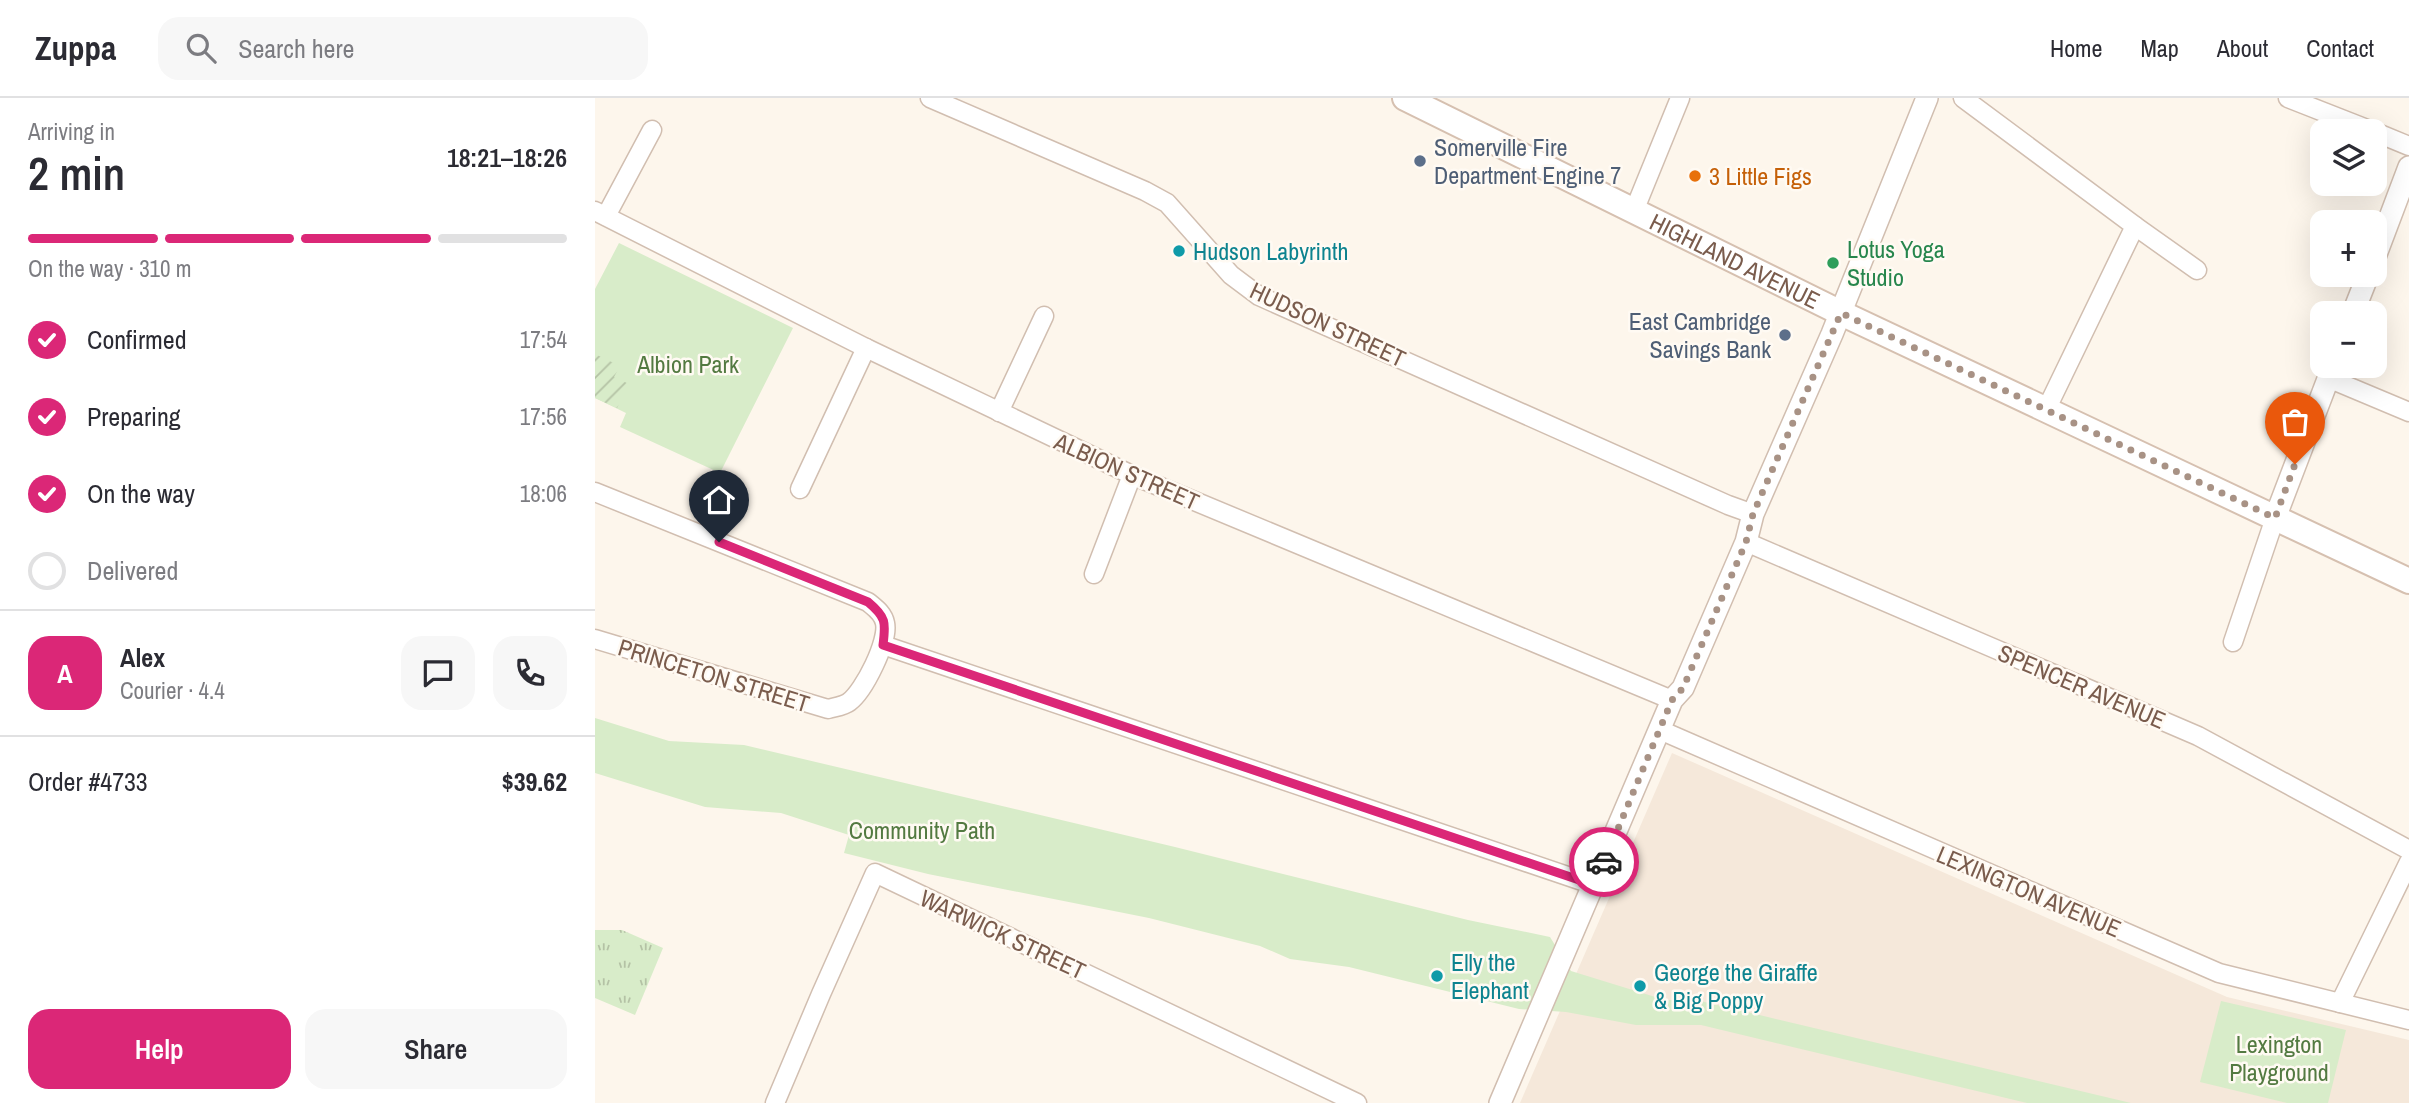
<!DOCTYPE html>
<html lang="en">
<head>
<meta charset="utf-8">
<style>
	body { margin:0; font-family:"Archivo Narrow",sans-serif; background:#f7f7f7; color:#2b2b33; height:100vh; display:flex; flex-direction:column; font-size:26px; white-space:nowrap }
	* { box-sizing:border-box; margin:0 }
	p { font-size:23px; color:#7c7c81 }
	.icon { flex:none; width:38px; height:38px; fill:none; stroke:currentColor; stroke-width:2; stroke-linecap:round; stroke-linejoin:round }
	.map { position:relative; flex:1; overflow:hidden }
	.panel { display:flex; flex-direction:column; background:#fff; width:595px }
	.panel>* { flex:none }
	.controls { position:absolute; left:1715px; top:21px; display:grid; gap:14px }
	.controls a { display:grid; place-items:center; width:77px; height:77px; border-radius:14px; background:#fff; box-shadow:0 7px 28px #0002; font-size:35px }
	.pin { position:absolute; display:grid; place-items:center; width:60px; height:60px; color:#fff; margin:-72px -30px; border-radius:50% 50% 50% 0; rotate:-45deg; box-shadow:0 0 7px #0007 }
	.pin .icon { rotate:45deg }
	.courier { position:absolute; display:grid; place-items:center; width:70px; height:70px; margin:-35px; border:5px solid #db2777; border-radius:50%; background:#fff; color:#222; box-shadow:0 2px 9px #0007 }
	.headline em { font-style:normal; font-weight:600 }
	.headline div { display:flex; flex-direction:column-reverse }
	.headline { display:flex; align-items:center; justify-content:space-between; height:119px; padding:0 28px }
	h1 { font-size:46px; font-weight:600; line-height:52px }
	.bar { display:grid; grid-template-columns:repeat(4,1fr); gap:10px 7px; align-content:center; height:84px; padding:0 28px }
	.bar i { height:9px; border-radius:5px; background:#e1e1e2 }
	.bar .active { background:#db2777 }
	.bar p { grid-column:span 4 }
	.line { display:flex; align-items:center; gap:18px; padding:0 28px; border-top:2px solid #e1e1e2 }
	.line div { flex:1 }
	.round { display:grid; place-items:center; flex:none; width:74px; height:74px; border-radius:21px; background:#f7f7f7 }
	ol { padding:0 28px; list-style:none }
	li { display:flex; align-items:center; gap:21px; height:77px }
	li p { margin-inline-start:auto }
	li .icon { padding:7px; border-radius:50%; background:#db2777; color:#fff; stroke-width:4 }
	li:last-child { color:#7c7c81 }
	li i { width:38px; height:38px; border:4px solid #e1e1e2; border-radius:50% }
	.primary-button { display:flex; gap:14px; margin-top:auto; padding:14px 28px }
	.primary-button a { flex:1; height:80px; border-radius:21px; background:#db2777; color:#fff; font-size:28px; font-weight:600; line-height:80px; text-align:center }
	.primary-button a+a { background:#f7f7f7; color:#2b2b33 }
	header { display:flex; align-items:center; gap:42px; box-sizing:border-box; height:98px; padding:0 35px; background:#fff; border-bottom:2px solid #e1e1e2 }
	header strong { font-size:33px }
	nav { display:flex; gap:38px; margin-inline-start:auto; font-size:24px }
	.search { width:490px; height:63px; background:#f7f7f7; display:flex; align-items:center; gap:18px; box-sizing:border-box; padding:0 24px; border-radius:21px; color:#7c7c81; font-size:26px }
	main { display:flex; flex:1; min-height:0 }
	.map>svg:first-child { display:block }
	.residential { fill:#f5e8da }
	.grass { fill:url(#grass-tufts) }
	.park { fill:#d8ecc9 }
	.garden { fill:url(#garden-furrows) }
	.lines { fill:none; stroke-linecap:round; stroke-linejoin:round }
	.minor-casing { stroke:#d1beb0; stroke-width:21 }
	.tertiary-casing { stroke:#d1beb0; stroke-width:24 }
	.secondary-casing { stroke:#d6c0b0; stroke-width:28 }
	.minor { stroke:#fff; stroke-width:18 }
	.tertiary { stroke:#fff; stroke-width:21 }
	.secondary { stroke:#fff; stroke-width:24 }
	.done { stroke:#a89285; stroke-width:7; stroke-dasharray:0 12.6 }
	.route { stroke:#db2777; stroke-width:9 }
	.service-dot { fill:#5c6f8a; stroke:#fffaf3; stroke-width:2.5 }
	.food-dot { fill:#e8710a; stroke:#fffaf3; stroke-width:2.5 }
	.culture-dot { fill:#0f9aa8; stroke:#fffaf3; stroke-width:2.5 }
	.leisure-dot { fill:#2e9e5b; stroke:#fffaf3; stroke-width:2.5 }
	.labels { text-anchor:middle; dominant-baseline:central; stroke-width:5; stroke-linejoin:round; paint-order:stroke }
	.service-label { font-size:24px; fill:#4e5e75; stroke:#fffaf3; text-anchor:start }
	.food-label { font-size:24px; fill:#c56008; stroke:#fffaf3; text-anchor:start }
	.leisure-label { font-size:24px; fill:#27864d; stroke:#fffaf3; text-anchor:start }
	.culture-label { font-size:24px; fill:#0d838f; stroke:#fffaf3; text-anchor:start }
	.street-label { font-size:24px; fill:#7a5c4d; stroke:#fffaf3 }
	.park-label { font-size:24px; fill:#537a41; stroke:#fffaf3 }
</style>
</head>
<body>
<header>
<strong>Zuppa</strong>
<div class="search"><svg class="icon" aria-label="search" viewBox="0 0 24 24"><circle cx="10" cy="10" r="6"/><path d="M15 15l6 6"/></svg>Search here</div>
<nav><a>Home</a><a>Map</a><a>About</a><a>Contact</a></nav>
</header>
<main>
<section class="panel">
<div class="headline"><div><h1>2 min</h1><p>Arriving in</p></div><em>18:21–18:26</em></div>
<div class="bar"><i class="active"></i><i class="active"></i><i class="active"></i><i></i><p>On the way · 310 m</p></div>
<ol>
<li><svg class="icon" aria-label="check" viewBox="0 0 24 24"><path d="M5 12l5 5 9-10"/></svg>Confirmed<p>17:54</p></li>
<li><svg class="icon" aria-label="check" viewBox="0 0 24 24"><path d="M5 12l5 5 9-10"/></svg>Preparing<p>17:56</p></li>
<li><svg class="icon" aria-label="check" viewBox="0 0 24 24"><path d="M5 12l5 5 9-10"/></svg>On the way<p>18:06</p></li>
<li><i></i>Delivered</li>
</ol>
<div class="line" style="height:126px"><b class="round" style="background:#db2777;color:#fff">A</b><div><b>Alex</b><p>Courier · 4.4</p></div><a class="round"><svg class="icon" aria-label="chat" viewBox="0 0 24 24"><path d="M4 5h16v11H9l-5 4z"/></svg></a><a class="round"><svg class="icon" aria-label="phone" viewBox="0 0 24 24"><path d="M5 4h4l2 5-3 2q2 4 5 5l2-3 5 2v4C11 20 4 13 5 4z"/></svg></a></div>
<div class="line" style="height:91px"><div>Order #4733</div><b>$39.62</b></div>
<div class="primary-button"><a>Help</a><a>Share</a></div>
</section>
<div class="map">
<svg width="1814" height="1005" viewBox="0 0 1814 1005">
	<defs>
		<pattern id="grass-tufts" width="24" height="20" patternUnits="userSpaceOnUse" patternTransform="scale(1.75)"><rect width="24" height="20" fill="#d8ecc9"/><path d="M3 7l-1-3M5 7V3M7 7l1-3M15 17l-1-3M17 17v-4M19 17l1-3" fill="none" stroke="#b4c2a5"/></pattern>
		<pattern id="garden-furrows" width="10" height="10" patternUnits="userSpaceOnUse" patternTransform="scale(1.75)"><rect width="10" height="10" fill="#d8ecc9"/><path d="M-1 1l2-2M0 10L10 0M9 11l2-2" fill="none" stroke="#b4c2a5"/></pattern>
	</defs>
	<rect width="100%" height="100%" fill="#fdf6ec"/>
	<path class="residential" d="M1077 655 1632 899 1814 942V1005H925Z"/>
	<path class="grass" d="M0 832H27L68 850 40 917 0 900Z"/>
	<g class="park">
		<path d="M24 145 198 230 125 375 25 329 31 315 0 300V191Z"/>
		<path d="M0 620 74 643 149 647 580 749 873 822 955 839 976 873 1070 902H1101L1536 1005H1432L1106 927H1041L971 914 924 911 754 869 695 861 665 848 554 820 333 776 249 755 254 737 186 715 110 709 0 675Z"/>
		<path d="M1626 903 1751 932 1733 1005H1692L1605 984Z"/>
	</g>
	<path class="garden" d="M0 256 25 268 19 279 34 286 22 310 0 300Z"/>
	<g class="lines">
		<defs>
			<g id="minor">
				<path d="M335 0 550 93 572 105 636 177 664 198 1133 407 1158 416"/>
				<path d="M1368 0 1540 128 1451 312"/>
				<path d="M1693 0 1777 33"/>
				<path d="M1780 34 1814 48"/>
				<path d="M0 113 271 250 537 377 1077 602"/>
				<path d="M1039 113 1085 0"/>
				<path d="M11 118 57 32"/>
				<path d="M1540 128 1602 172"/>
				<path d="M1733 280 1814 314"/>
				<path d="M404 314 449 218"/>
				<path d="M205 391 271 250"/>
				<path d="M0 394 273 504C280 510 288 515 290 525 294 543 269 593 254 604 249 608 240 609 233 611L0 541"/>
				<path d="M1151 444 1603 638 1814 752"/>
				<path d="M499 476 537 377"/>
				<path d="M1638 544 1680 420"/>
				<path d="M288 547 999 787"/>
				<path d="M1065 632 1624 875 1814 922"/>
				<path d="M1745 905 1814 764"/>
				<path d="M180 1005 226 896 280 775 762 1005"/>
			</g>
			<g id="tertiary">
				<path d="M1780 159 1814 69"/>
				<path d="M1758 215 1773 177"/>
				<path d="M1680 420 1738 268"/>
				<path d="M905 1005 1077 602 1088 590 1151 444 1158 416 1237 236 1332 0"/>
			</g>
			<g id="secondary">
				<path id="s1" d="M810 0 1246 215 1814 483"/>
			</g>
		</defs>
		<use href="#minor" class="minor-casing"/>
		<use href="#tertiary" class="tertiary-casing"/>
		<use href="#secondary" class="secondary-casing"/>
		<use href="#minor" class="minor"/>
		<use href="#tertiary" class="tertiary"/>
		<use href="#secondary" class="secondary"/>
	</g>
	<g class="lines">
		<path class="done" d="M1009 764 1077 602 1088 590 1151 444 1158 416 1246 215 1680 420 1700 366"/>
		<path class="route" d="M124 444 273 504C291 519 291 524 288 547L999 787 1009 764"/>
	</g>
	<g class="service-dot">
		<circle cx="825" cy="63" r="7"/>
		<circle cx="1190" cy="237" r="7"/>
	</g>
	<circle class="food-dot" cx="1100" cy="78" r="7"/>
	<g class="culture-dot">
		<circle cx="584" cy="153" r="7"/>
		<circle cx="842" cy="878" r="7"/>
		<circle cx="1045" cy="888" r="7"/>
	</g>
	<circle class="leisure-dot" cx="1238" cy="165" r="7"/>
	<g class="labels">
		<g class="service-label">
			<text x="839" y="49">Somerville Fire<tspan x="839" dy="28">Department Engine 7</tspan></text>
			<text x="1176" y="223" text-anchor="end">East Cambridge<tspan x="1176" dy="28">Savings Bank</tspan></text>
		</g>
		<g class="food-label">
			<text x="1114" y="78">3 Little Figs</text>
		</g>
		<g class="leisure-label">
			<text x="1252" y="151">Lotus Yoga<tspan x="1252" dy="28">Studio</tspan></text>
		</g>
		<g class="culture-label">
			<text x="598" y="153">Hudson Labyrinth</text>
			<text x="856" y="864">Elly the<tspan x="856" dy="28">Elephant</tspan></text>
			<text x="1059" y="874">George the Giraffe<tspan x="1059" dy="28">&amp; Big Poppy</tspan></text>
		</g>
		<g class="street-label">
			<text stroke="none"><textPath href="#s1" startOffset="368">HIGHLAND AVENUE</textPath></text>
			<text transform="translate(733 226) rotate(25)">HUDSON STREET</text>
			<text transform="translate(532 373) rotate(24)">ALBION STREET</text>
			<text transform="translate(119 577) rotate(17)">PRINCETON STREET</text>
			<text transform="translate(1487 588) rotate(23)">SPENCER AVENUE</text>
			<text transform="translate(1434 793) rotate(23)">LEXINGTON AVENUE</text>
			<text transform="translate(408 836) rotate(25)">WARWICK STREET</text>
		</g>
		<g class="park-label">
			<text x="93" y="266">Albion Park</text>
			<text x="327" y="732">Community Path</text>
			<text x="1684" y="946">Lexington<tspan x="1684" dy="28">Playground</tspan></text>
		</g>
	</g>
</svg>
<div class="controls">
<a><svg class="icon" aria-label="layers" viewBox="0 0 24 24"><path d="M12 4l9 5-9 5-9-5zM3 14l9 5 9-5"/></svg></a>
<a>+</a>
<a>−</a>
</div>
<div class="pin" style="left:1700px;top:366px;background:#ea580c"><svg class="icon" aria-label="bag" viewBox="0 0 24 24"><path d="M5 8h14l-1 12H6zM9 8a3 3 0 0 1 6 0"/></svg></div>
<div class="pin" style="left:124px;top:444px;background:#1f2937"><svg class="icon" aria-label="home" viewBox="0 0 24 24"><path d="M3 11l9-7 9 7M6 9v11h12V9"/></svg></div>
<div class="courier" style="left:1009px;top:764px"><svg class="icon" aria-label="car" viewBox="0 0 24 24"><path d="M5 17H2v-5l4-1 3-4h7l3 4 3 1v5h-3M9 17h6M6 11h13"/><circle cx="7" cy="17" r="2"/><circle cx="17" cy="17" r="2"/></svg></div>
</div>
</main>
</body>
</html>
